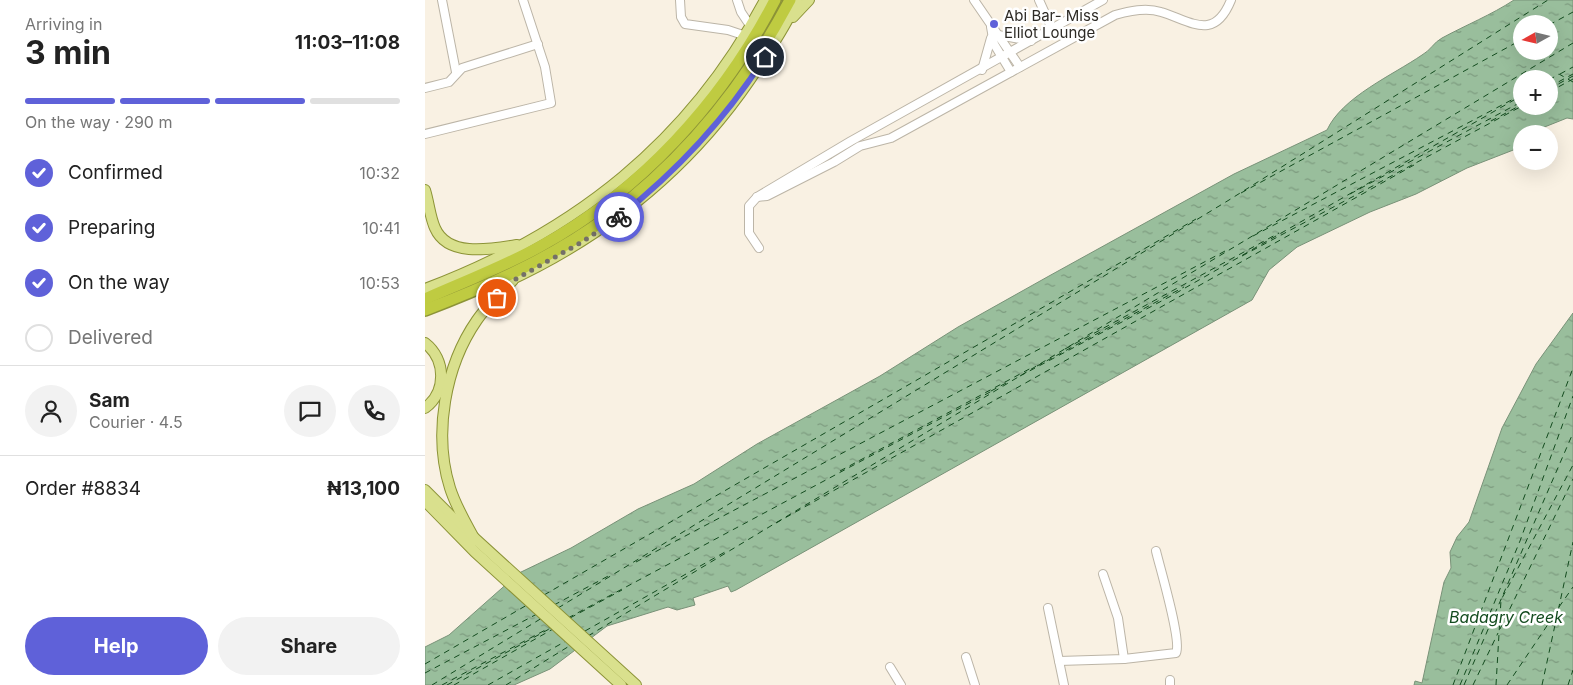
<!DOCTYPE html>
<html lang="en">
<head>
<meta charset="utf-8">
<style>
	body { margin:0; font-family:Inter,sans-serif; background:#f2f2f2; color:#222; height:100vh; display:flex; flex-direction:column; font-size:19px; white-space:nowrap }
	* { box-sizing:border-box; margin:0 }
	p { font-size:16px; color:#767676 }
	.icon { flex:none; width:28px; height:28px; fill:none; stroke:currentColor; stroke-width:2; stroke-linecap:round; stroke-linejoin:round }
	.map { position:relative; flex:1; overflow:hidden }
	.details { display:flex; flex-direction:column; background:#fff; width:425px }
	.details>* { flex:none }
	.needle { width:32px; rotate:262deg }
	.fabs { position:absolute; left:1088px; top:15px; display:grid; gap:10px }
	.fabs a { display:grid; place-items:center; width:45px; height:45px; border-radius:50%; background:#fff; box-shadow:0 5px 20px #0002; font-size:25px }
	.pin { position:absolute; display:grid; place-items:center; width:42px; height:42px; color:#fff; margin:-21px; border:2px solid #fff; border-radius:50%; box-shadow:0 1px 5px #0007 }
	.courier { position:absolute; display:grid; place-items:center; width:50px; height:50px; margin:-25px; border:4px solid #5f61d9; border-radius:50%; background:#fff; color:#222; box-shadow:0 1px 6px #0007 }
	.headline em { font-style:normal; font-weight:700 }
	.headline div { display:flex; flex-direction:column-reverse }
	.headline { display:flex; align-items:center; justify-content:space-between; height:85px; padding:0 25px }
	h1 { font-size:32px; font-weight:700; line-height:38px }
	.bar { display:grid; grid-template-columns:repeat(4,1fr); gap:8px 5px; align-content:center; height:60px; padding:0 25px }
	.bar i { height:6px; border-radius:4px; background:#e0e0e0 }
	.bar .selected { background:#5f61d9 }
	.bar p { grid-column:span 4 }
	.line { display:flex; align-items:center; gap:12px; padding:0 25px; border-top:1px solid #e0e0e0 }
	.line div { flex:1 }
	.round { display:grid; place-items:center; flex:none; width:52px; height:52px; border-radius:26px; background:#f2f2f2 }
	ol { padding:0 25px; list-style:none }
	li { display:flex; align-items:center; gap:15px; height:55px }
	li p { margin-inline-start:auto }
	li .icon { padding:5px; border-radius:50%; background:#5f61d9; color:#fff; stroke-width:4 }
	li:last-child { color:#767676 }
	li i { width:28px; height:28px; border:2px solid #e0e0e0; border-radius:50% }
	.primary-button { display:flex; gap:10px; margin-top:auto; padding:10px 25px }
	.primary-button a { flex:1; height:58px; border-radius:30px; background:#5f61d9; color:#fff; font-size:20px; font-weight:700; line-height:58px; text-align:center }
	.primary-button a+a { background:#f2f2f2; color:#222 }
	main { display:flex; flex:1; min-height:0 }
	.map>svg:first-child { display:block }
	.water { fill:url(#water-ripples); stroke:#799278; fill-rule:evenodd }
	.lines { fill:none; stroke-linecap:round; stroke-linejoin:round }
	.ferry { stroke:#134b1e; stroke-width:1; stroke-dasharray:6 5; stroke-linecap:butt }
	.minor-casing { stroke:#bcb5a7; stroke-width:10 }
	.major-casing { stroke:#8c9337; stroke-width:12 }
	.highway-casing { stroke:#8c9337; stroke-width:14 }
	.minor { stroke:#fff; stroke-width:8 }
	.major { stroke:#d9e08d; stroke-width:10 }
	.highway { stroke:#bfcb41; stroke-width:11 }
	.done { stroke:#747068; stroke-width:5; stroke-dasharray:0 9 }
	.route { stroke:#5f61d9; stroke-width:6 }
	.poi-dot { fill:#5f61d9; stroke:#fff; stroke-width:2 }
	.labels { text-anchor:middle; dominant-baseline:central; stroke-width:5; stroke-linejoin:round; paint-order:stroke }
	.poi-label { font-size:15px; fill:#2d2a25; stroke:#fff; text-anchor:start }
	.water-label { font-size:16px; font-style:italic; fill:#134b1e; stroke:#fff }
</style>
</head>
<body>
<main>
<section class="details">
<div class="headline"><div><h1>3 min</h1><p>Arriving in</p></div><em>11:03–11:08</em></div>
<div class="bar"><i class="selected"></i><i class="selected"></i><i class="selected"></i><i></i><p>On the way · 290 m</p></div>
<ol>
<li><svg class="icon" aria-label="check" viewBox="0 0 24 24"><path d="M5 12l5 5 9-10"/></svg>Confirmed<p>10:32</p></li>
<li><svg class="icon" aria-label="check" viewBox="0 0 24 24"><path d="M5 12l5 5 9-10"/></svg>Preparing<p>10:41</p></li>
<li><svg class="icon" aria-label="check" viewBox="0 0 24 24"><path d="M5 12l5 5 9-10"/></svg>On the way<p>10:53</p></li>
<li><i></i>Delivered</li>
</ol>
<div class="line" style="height:90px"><a class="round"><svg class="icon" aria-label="person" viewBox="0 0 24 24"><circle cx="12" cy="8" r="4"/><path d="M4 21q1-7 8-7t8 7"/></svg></a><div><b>Sam</b><p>Courier · 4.5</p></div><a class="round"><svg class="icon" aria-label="chat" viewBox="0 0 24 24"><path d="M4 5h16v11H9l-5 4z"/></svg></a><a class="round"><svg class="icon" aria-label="phone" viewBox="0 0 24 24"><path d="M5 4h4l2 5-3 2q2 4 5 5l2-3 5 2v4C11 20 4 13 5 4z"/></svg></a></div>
<div class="line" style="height:65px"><div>Order #8834</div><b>₦13,100</b></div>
<div class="primary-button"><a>Help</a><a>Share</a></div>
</section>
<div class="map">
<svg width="1148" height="685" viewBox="0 0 1148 685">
	<defs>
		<pattern id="water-ripples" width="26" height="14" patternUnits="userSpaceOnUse" patternTransform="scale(1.25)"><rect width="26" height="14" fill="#99be9c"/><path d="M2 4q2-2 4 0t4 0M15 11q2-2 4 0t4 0" fill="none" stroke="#7d9b7f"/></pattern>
	</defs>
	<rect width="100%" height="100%" fill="#f9f1e3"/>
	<g class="water">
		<path d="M1089 0H1148V119L1142 118 1102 134H1096V138L1093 140 1096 147 1042 168 991 194 945 212 872 247 844 270 827 300 311 590 306 592 303 586 268 598 270 605 252 610 243 607 182 626 125 669 89 685H0V647L24 635 94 573 146 548 213 509 269 484 332 444 455 376 533 327 624 276 809 174 902 130C917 97 968 75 997 55 1005 51 1009 42 1017 38 1041 25 1066 15 1089 0ZM1096 24H1124V51H1096ZM1096 79H1124V106H1096Z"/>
		<path d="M1148 313V685H989L990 681 997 683 1019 582 1026 568 1025 552 1032 537 1044 522 1077 428 1111 364Z"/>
	</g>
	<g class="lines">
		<g class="ferry">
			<path d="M1124 25 1148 12"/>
			<path d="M1135 74 1148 67"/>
			<path d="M1124 80 1134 74 1148 82"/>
			<path d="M1124 87 1148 74"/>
			<path d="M1124 89 1148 76"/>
			<path d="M1124 92 1148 79"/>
			<path d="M1066 121 1096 105"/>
			<path d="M816 193 1096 40"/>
			<path d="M925 194 1096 102"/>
			<path d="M828 236 1096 95"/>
			<path d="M817 256 1097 106"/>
			<path d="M640 349 854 233"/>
			<path d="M612 366 759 287"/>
			<path d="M595 376 746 296 1096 96"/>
			<path d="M566 391 583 382"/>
			<path d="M415 471 608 367"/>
			<path d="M351 523 989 165"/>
			<path d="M211 562 802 250"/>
			<path d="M119 595 771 219"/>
			<path d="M129 605 187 574"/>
			<path d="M1134 607 1148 587"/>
			<path d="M133 608 804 200 1123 0"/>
			<path d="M143 618 567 391"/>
			<path d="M145 618 197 590"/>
			<path d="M1075 629 1148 479"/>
			<path d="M160 631 300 552"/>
			<path d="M163 636 1148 43"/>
			<path d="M0 664 102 605"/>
			<path d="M0 673 112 614"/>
			<path d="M7 685 117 618"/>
			<path d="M17 685 126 627"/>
			<path d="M22 685 126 628"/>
			<path d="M29 685 128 629"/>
			<path d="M63 685 141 641"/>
			<path d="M81 685 146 645"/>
			<path d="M1028 685 1148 368"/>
			<path d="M1035 685 1095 541 1148 396"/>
			<path d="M1039 685 1148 433"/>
			<path d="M1048 685 1073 633"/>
			<path d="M1071 685 1076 600 1148 465"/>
			<path d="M1082 685 1132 611"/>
			<path d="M1117 685 1148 542"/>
			<path d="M1143 685 1148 670"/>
		</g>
		<defs>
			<g id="minor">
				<path d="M17 0 31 72"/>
				<path d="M255 0 256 17 260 24 303 30 321 36"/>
				<path d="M312 0 316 12 326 27"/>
				<path d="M549 0 595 67"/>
				<path d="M614 0 627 29"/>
				<path d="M566 27 569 44 586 72"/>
				<path d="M573 35 606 41"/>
				<path d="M557 70 566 38"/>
				<path d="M0 88 24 82 37 68 113 44"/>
				<path d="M0 134 126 103 120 67 98 0"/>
				<path d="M332 197 342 196 409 162 435 146 466 138 690 15C704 11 721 7 736 12 766 21 789 42 806 0"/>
				<path d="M334 248 324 233V206L332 197 426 141 678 0"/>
				<path d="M678 574 693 618 699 659"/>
				<path d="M623 608 639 685"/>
				<path d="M541 657 550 685"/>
				<path d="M634 661 699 659 751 653C757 641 735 568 731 551"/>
				<path d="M465 667 476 685"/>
				<path d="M745 680V685"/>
			</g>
			<g id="major">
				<path d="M368 17 384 0"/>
				<path d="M0 190C4 203 5 217 10 228 23 258 67 249 92 245"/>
				<path d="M70 287C181 238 271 165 336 63 349 42 363 23 372 0"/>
				<path d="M0 289C149 233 265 142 340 0"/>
				<path d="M0 343C21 359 22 392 0 408"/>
				<path d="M0 490 34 524 211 685"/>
				<path d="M0 501 50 552 196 685"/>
				<path d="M50 540C41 523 31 507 25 488 8 434 20 366 52 320 62 305 76 294 88 280"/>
			</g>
			<g id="highway">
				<path d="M0 299C38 282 78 267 114 247 215 192 298 101 350 0"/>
				<path d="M0 310C63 286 127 258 181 218 259 160 320 85 365 0"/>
			</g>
		</defs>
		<use href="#minor" class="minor-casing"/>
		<use href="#major" class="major-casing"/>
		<use href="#highway" class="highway-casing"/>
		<use href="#minor" class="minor"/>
		<use href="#major" class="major"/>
		<use href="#highway" class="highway"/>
	</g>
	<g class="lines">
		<path class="done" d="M72 298 89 280 157 242 194 217"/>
		<path class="route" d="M194 217C252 171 300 120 340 57"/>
	</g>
	<circle class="poi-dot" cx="569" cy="24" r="5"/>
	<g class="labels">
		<g class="poi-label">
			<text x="579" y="15">Abi Bar- Miss<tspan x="579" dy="17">Elliot Lounge</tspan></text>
		</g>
		<g class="water-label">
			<text x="1081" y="617">Badagry Creek</text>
		</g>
	</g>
</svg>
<div class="fabs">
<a><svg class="needle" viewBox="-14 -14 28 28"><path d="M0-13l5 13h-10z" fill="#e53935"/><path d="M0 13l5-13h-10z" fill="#767676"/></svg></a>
<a>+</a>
<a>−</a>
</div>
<div class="pin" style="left:72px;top:298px;background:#ea580c"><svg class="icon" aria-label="bag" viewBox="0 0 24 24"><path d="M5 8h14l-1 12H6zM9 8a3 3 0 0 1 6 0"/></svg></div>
<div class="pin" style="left:340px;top:57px;background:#1f2937"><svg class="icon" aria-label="home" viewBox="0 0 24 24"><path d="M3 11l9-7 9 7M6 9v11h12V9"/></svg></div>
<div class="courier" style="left:194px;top:217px"><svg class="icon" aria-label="bike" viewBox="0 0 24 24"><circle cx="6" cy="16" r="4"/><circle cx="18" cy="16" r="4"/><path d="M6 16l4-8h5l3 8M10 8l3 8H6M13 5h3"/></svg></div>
</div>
</main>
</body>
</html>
